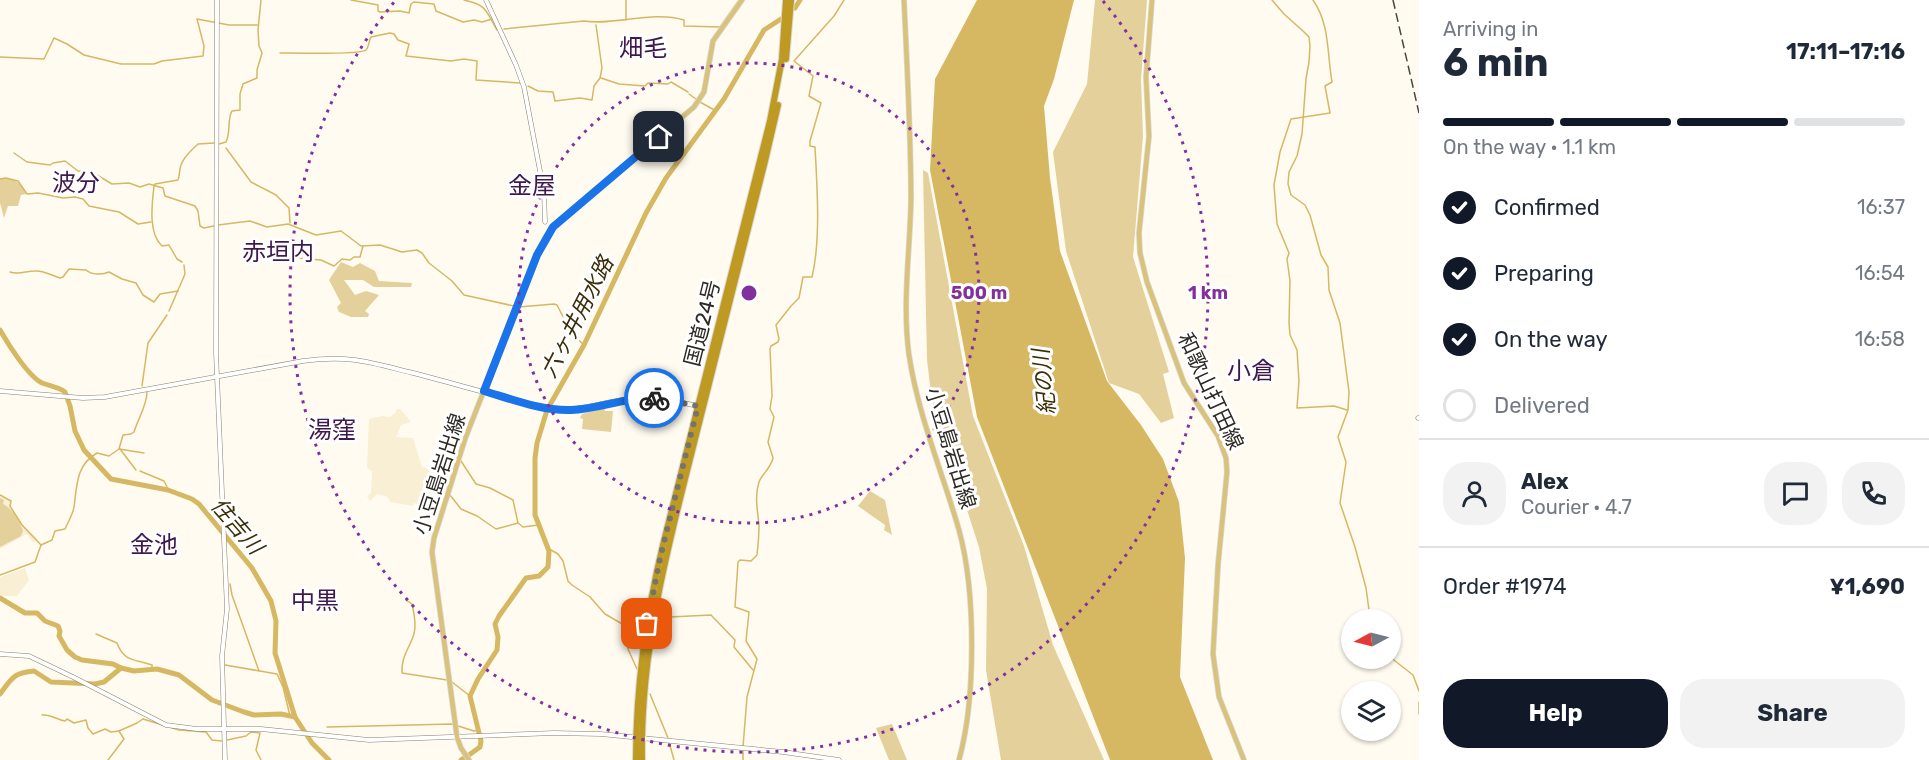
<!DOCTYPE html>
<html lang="en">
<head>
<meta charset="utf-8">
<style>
	body { margin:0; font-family:Rubik,"Noto Sans JP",sans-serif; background:#f2f2f3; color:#1f2937; height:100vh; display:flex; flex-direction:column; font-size:22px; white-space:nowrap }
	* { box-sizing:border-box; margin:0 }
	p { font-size:20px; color:#747a83 }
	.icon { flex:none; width:33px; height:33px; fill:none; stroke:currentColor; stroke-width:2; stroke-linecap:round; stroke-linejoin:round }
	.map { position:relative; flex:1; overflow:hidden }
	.drawer { display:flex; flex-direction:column; background:#fff; width:510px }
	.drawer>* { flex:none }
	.needle { width:39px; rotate:263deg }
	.fabs { position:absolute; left:1341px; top:609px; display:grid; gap:12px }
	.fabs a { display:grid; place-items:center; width:60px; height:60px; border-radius:50%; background:#fff; box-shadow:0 2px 4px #0004; font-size:30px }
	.pin { position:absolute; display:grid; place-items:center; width:51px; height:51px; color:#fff; margin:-26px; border-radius:12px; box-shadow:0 3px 9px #0006 }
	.courier { position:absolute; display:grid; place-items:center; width:60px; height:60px; margin:-30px; border:4px solid #1a73e8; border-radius:50%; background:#fff; color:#222; box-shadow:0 2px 8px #0007 }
	.overview em { font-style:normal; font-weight:700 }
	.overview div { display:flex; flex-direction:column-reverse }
	.overview { display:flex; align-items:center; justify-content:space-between; height:102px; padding:0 24px }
	h1 { font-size:39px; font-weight:700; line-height:45px }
	.bar { display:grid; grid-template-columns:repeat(4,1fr); gap:9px 6px; align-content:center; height:72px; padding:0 24px }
	.bar i { height:8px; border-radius:4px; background:#e0e1e3 }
	.bar .current { background:#111827 }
	.bar p { grid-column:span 4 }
	.line { display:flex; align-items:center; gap:15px; padding:0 24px; border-top:2px solid #e0e1e3 }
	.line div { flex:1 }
	.round { display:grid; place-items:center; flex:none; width:63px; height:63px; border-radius:24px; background:#f2f2f3 }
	ol { padding:0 24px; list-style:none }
	li { display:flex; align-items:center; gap:18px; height:66px }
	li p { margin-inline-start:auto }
	li .icon { padding:6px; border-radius:50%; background:#111827; color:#fff; stroke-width:4 }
	li:last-child { color:#747a83 }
	li i { width:33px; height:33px; border:3px solid #e0e1e3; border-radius:50% }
	.cta { display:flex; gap:12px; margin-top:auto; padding:12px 24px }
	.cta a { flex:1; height:69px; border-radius:24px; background:#111827; color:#fff; font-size:24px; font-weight:700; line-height:69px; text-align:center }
	.cta a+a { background:#f2f2f3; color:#1f2937 }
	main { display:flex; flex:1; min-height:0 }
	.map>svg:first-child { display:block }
	.built { fill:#f8efd5 }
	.green { fill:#e4d09b }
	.water { fill:#d6b863 }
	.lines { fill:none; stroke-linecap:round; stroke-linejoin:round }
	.stream { stroke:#d6b863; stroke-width:1.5 }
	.river { stroke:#d6b863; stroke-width:5 }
	.minor-casing { stroke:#868070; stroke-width:5 }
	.major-casing { stroke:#d9d9d8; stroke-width:6 }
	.highway-casing { stroke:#d9d9d8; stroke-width:8 }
	.minor { stroke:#fff; stroke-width:4 }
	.major { stroke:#d9c27a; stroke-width:4.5 }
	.highway { stroke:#bf9a22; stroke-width:6 }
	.rail { stroke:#49463f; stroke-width:1.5; stroke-dasharray:9 4.5; stroke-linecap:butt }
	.done { stroke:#76736b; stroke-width:6; stroke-dasharray:0 10.8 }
	.route { stroke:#1a73e8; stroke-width:8 }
	.ring { fill:none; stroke:#83309f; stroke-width:3; stroke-dasharray:3 6 }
	.labels { text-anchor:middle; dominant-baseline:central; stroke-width:6; stroke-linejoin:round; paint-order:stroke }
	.street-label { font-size:21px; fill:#2d2a24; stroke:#fff }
	.water-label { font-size:22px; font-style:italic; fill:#3b2e08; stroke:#fff }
	.quarter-label { font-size:24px; fill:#3f184d; stroke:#fff }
	.centre { fill:#83309f; stroke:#fff; stroke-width:3 }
	.ring-label { font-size:18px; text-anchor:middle; font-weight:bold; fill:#83309f; stroke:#fff; stroke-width:6; stroke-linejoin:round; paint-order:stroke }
</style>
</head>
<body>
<main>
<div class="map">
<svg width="1419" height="760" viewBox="0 0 1419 760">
	<rect width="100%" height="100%" fill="#fffbf0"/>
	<g class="built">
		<path d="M397 409H400L411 422 401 425 396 437 413 438 422 467 438 472 426 506 414 503 413 506 390 502 388 497 377 494 370 501 367 496 371 493 372 471 367 468 369 419 382 416 390 417 395 413Z"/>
		<path d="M0 495 11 502 10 507 24 526 35 536 37 539 33 543 27 534 0 549Z"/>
		<path d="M25 568 29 580 17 596H0V577Z"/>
	</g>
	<g class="green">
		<path d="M1095 0H1147L1141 79 1143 136 1133 257 1169 372 1163 374 1174 418 1161 423 1139 394 1109 383 1066 251 1053 152 1087 84Z"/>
		<path d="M923 170 928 173 973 416 1024 546 1053 645 1104 760H1001L986 670 987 589 979 547 932 401 927 360Z"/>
		<path d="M0 179C14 177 20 182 26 194L21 195 18 206H8L4 218 0 203Z"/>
		<path d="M341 262 353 267 360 263 375 271 379 281 412 283 411 287H374L363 280H344L355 295 366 291 379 295 365 311 369 314 368 317H351L339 312 337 307 341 303 329 280Z"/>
		<path d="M605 408V411H613L611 432 582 429 583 419 580 418 582 414Z"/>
		<path d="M870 491 885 500 892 535 884 530 885 525 858 506Z"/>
		<path d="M0 498 4 500 3 504C13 509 19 520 23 531L21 536 0 547Z"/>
		<path d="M892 724 907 760H889L876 728Z"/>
	</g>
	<path class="water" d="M977 0H1074L1054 79 1044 106 1050 178 1060 251 1107 381 1141 425 1163 459 1179 502 1185 558 1180 677 1213 760H1110L977 417 930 170 935 79Z"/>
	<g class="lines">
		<g class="stream">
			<path d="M351 0 378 5V11L380 12 400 11 409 13 411 4 414 2 434 4 436 11 463 22 474 20 482 22 492 19"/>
			<path d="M464 0C488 5 486 12 497 30"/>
			<path d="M626 0V20"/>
			<path d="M1272 0 1284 14 1303 31 1309 37 1310 46 1309 62 1306 79 1302 134 1297 156 1289 172 1288 184 1291 195 1305 205 1310 215 1321 255 1328 267 1329 290 1340 323 1349 392 1348 410 1338 437 1346 462 1340 503 1355 547 1366 588 1369 610 1372 620"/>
			<path d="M1313 0C1330 24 1327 54 1332 82L1325 86 1330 113 1291 119 1280 152 1274 185 1277 224 1289 253 1287 259 1290 281 1289 323 1290 335 1297 350 1299 381 1297 408 1334 406 1347 410"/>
			<path d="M504 29 584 21C616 26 652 10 684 20V26L720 27 739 0"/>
			<path d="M280 53C292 53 361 55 366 50 369 47 369 40 371 37L390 33 394 34 398 40 409 44 406 56 451 61 464 59 477 61 476 80 520 83"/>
			<path d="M0 57 44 59 54 38 67 44 84 55 121 64H154L162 61 203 56 204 46 197 19 229 25H258"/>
			<path d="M601 78 619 84 645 86 648 83 668 84 671 82 688 92"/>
			<path d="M528 86 538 91 553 92 555 101 580 98 592 100 594 86 600 78 602 68 596 25"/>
			<path d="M689 94 696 99"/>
			<path d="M700 102 716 111"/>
			<path d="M219 144 226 142C231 132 227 119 232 111L240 110V94L243 84 257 78V70L262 53 259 46 258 30 261 0"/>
			<path d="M226 148 251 182 276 195 289 208 290 223"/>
			<path d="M14 153 27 162 50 165 53 163 65 161 78 171 92 172 112 184 129 183 140 187 149 184 163 188 165 196 195 206 198 211 200 226 204 228 214 226"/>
			<path d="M0 179 6 178 18 181 27 194 38 193 63 198 75 197 83 199 89 206 119 212 138 224 151 222"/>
			<path d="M218 225 250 221 267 227 288 224 316 235 341 231 361 246 380 245 402 252 417 250 422 253 429 263 452 281 464 295 514 306"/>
			<path d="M297 258 321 260 334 266 342 259 350 260 354 257H360L363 246"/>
			<path d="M182 262 177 259 169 245 162 246C148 234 152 204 154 186L155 184 178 180C180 175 179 170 181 165 184 156 192 150 198 144L214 143"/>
			<path d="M10 272C19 275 26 271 35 271 43 270 53 276 60 278L63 277 69 269 86 270C92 275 102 275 109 272L122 279 136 283 143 295 154 302 160 294 178 291"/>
			<path d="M519 307 554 304 557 305 572 334 584 345"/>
			<path d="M169 311 185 274 184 265"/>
			<path d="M142 386 148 343 167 315"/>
			<path d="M119 449 144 453"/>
			<path d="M120 449 136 470"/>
			<path d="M461 461 476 484 490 488 513 500 518 523 523 527 538 525"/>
			<path d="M140 471 164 481 167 487"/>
			<path d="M0 495 11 501 10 506 22 525 41 545"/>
			<path d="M450 495 461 509 477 516 496 529 518 523"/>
			<path d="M549 551 551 550 558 554 563 561 568 581 572 585 590 597 605 614 624 625 628 649 637 669"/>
			<path d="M0 575 35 562 41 545 52 540 55 531 65 529C68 522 73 514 74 507 77 485 76 465 97 453L109 456 119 449 123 435 131 434 134 432C138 419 147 405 147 392"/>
			<path d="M230 584 232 595 259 671"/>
			<path d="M406 600 412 604C414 614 417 626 413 637 408 650 401 658 402 673L447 680"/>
			<path d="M659 607 670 617 711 615 735 640 734 647 753 670"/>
			<path d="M96 634 117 643C124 662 135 659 152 665V669"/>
			<path d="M1390 657 1413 675 1419 691"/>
			<path d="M225 665 277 674 283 687 290 716"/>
			<path d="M452 682 470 696"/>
			<path d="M650 694 668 738"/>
			<path d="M1419 702V714"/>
			<path d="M42 715C51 714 57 720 65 721L67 719 74 723 86 720 88 728 93 734 105 729 111 732 119 731"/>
			<path d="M327 727 452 724 474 731 479 730"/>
			<path d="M227 740 246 736 251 732 260 733 256 750 261 760"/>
			<path d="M669 742 674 760"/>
			<path d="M743 747 747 697 757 659 746 641 749 612 735 607 738 562 740 560 751 561 757 555C758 546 759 536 759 526 758 511 754 498 759 482 762 474 771 468 773 458L768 442 774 417 770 409 772 396 770 349 771 346 778 342 779 339 776 325 791 306 799 298 803 277H812C821 240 817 185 815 147L810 146V141L821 103 809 96 813 76 794 61 834 16 844 0"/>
			<path d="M743 751V760"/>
			<path d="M108 760 124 739 119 731 137 723 143 719 179 730 206 732 212 740 222 741"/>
		</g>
		<g class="river">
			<path d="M795 8 800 0"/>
			<path d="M0 330C8 344 28 376 42 383 50 386 58 387 65 392L70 406 75 431 84 450 111 479 168 490 192 499 199 504 252 568 271 601 276 621 275 653 295 717 312 743 329 760"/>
			<path d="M0 598 25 613H37L45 621 58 626 60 631 59 636 67 650 75 657 82 660 113 664 121 668 134 671 157 669 179 675 212 700 244 712 254 715 281 714 295 717"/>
			<path d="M0 694C12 678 13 673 34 671L51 682 95 684 104 682 121 668"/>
			<path d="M469 755 480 747 481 741 470 696 478 679 497 650 498 637 495 624 499 616 526 578 539 576 548 567 549 551 535 515V458L537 443 547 410 584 345 646 213 666 178 724 99 764 30 781 19"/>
			<path d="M461 760 464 758"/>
		</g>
		<defs>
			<g id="minor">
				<path d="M217 0 216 353 227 609 222 656 225 760"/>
				<path d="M486 0 516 65 524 87 544 192 545 222"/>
				<path d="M0 391 83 398 105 397 303 361C350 355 368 362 413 373 460 385 508 400 557 410 585 410 609 400 637 398 657 397 678 402 698 406"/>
				<path d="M1418 418H1419"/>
				<path d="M0 654 29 656 73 677 166 725 197 729H261L369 740 554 733 601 734 783 752 839 760"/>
			</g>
			<g id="major">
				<path d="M904 0C907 67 911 134 911 200 910 251 902 304 909 355 918 415 942 471 959 530 976 592 976 698 959 760"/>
				<path d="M1152 0 1146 77 1149 136 1139 233 1140 253 1147 282 1184 383 1218 436 1226 458 1227 472 1218 565 1213 654 1219 697 1244 760"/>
				<path d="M469 760 461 748 457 737 432 552 434 538 465 439 537 255 546 237 557 223 694 107 704 92 713 41 742 0"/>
			</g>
			<g id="highway">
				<path d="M786 59 791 0"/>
				<path d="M636 760C636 688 646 615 663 545L770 121 782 59 786 0"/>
				<path d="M642 760C640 654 666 553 692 451 716 354 740 257 765 161L778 105"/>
			</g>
		</defs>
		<use href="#minor" class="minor-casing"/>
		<use href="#major" class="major-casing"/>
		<use href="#highway" class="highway-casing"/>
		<use href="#minor" class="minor"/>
		<use href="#major" class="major"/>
		<use href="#highway" class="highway"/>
		<path class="rail" d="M1393 0 1419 113"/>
	</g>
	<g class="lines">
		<path class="done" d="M647 624 661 554 698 406 654 398"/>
		<path class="route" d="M654 398C625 397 599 409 571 410 542 411 511 399 484 391L537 255 553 227 659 137"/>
	</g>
	<g class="ring">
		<circle cx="749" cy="293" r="230"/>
		<path d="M1103 1A459 459 0 1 1 395 1"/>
	</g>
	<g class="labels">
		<g class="street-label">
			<text transform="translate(702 323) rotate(-76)">国道24号</text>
			<text transform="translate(1211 391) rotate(65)">和歌山打田線</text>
			<text transform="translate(951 448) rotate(73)">小豆島岩出線</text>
			<text transform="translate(439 474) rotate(-72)">小豆島岩出線</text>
		</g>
		<g class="water-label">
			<text transform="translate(577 317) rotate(-63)">六ヶ井用水路</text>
			<text transform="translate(1044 382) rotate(-96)">紀の川</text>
			<text transform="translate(237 526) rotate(49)">住吉川</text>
		</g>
		<g class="quarter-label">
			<text x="643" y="48">畑毛</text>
			<text x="76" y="183">波分</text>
			<text x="532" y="186">金屋</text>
			<text x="278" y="252">赤垣内</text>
			<text x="1251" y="371">小倉</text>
			<text x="332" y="430">湯窪</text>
			<text x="154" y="545">金池</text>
			<text x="315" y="601">中黒</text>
		</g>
	</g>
	<circle cx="749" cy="293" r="9" class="centre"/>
	<g class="ring-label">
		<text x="979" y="299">500 m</text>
		<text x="1208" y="299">1 km</text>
	</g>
</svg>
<div class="fabs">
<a><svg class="needle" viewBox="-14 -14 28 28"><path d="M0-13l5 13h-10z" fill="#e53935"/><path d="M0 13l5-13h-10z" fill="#747a83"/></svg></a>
<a><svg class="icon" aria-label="layers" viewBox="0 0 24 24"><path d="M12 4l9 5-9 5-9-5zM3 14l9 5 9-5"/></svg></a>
</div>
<div class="pin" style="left:647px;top:624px;background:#ea580c"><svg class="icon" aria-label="bag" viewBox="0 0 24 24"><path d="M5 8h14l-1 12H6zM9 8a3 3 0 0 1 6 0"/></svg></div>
<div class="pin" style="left:659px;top:137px;background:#1f2937"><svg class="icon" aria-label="home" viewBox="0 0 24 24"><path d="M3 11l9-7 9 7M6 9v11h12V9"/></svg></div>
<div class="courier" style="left:654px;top:398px"><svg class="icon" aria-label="bike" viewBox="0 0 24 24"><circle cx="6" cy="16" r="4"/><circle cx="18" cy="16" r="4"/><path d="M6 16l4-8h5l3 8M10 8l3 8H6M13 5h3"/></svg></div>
</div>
<section class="drawer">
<div class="overview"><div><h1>6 min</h1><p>Arriving in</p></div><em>17:11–17:16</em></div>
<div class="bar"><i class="current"></i><i class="current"></i><i class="current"></i><i></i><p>On the way · 1.1 km</p></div>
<ol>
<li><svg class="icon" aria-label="check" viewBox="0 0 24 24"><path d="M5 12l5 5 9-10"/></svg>Confirmed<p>16:37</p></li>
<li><svg class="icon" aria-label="check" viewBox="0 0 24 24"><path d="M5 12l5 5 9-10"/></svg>Preparing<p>16:54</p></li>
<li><svg class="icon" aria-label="check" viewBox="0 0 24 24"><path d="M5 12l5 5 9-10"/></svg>On the way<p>16:58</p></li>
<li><i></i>Delivered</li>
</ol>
<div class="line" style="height:108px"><a class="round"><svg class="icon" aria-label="person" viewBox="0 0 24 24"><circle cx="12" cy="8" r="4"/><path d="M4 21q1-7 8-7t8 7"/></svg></a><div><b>Alex</b><p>Courier · 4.7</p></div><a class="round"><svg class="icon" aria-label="chat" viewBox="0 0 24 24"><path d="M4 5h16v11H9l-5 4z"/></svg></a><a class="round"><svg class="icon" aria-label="phone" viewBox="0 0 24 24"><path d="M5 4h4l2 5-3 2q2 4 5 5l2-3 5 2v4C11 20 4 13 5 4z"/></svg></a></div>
<div class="line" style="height:78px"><div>Order #1974</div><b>¥1,690</b></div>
<div class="cta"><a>Help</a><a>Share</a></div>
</section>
</main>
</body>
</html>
